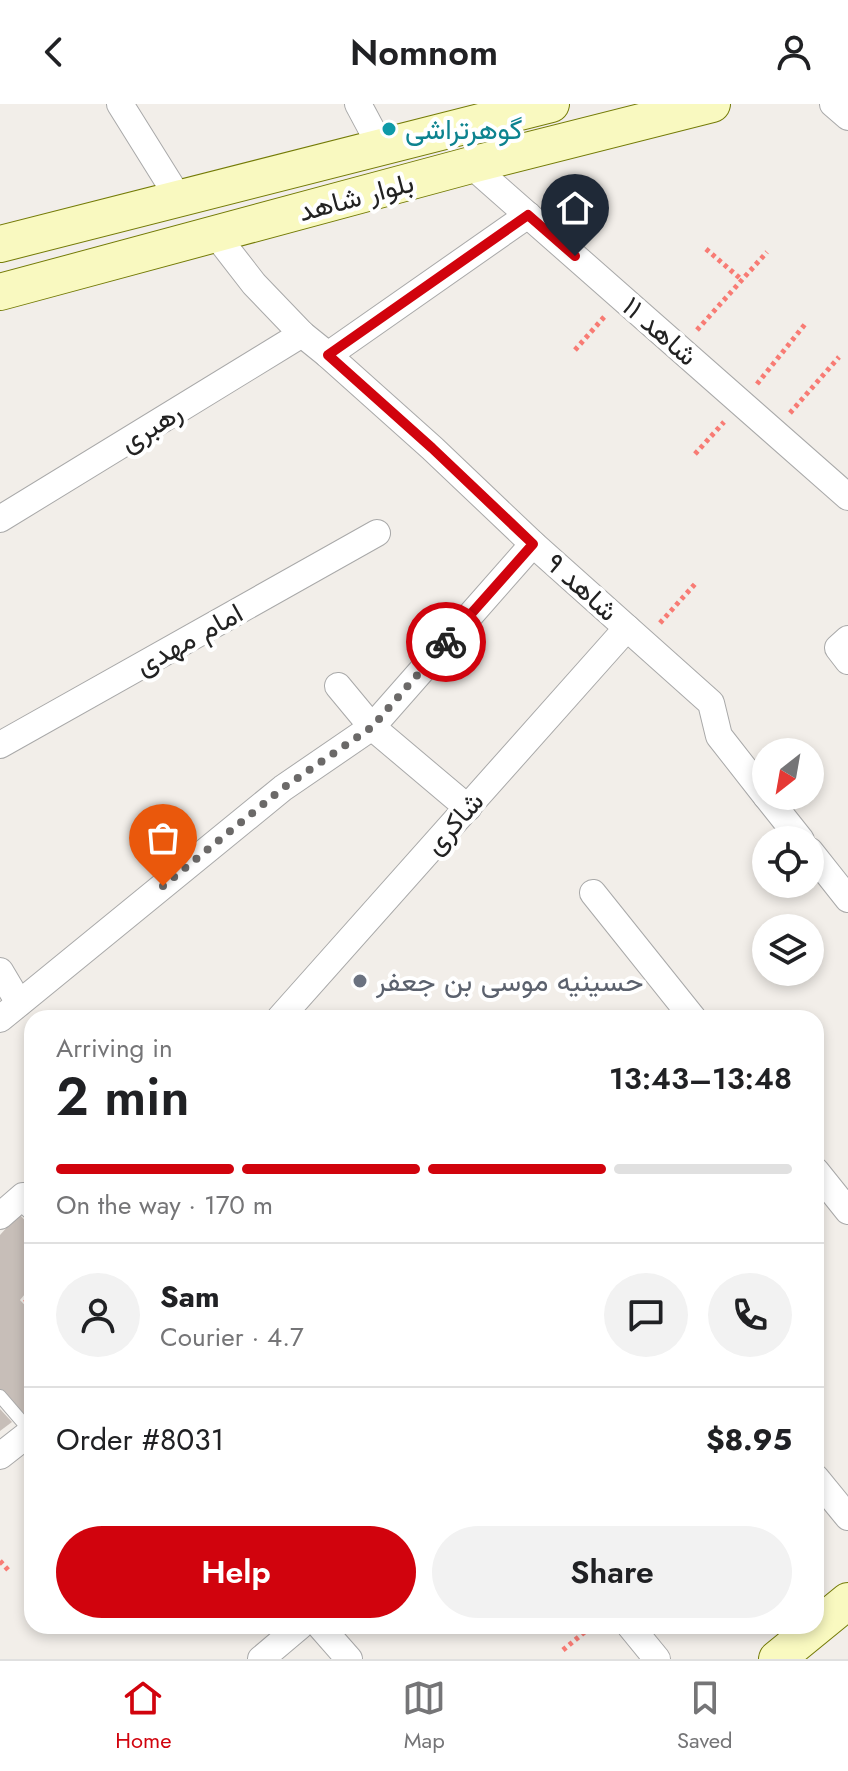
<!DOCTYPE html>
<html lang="en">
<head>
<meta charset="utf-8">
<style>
	body { margin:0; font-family:Jost,Vazirmatn,sans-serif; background:#f2f2f2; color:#202124; height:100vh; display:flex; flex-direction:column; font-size:30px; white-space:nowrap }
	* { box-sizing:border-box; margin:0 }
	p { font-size:26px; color:#757577 }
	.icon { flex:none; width:44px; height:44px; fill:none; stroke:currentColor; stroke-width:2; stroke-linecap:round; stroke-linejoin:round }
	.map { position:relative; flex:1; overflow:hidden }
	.details { position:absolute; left:24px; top:906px; width:800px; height:624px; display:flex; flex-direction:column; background:#fff; border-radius:24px; box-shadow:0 4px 12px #0003 }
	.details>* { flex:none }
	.needle { width:52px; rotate:211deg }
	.controls { position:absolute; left:752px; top:634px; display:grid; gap:16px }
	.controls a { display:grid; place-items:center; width:72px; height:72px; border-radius:50%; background:#fff; box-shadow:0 4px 12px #0003; font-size:40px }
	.pin { position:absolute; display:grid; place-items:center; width:68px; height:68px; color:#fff; margin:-82px -34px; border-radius:50% 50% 50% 0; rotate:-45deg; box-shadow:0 0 8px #0007 }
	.pin .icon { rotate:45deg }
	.courier { position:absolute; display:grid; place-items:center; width:80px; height:80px; margin:-40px; border:6px solid #d1030d; border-radius:50%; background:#fff; color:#222; box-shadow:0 2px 10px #0007 }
	.summary em { font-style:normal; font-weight:600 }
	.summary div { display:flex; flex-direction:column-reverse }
	.summary { display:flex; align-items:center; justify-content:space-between; height:136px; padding:0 32px }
	h1 { font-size:52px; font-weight:600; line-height:60px }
	.bar { display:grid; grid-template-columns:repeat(4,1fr); gap:12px 8px; align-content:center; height:96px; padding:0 32px }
	.bar i { height:10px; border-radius:6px; background:#e0e0e0 }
	.bar .active { background:#d1030d }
	.bar p { grid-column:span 4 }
	.line { display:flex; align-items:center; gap:20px; padding:0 32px; border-top:2px solid #e0e0e0 }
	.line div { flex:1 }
	.round { display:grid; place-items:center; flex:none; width:84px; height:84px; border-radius:42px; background:#f2f2f2 }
	.action { display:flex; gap:16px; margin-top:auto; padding:16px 32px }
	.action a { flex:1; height:92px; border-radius:48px; background:#d1030d; color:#fff; font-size:32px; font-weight:600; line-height:92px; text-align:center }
	.action a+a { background:#f2f2f2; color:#202124 }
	header { display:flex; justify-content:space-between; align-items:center; height:104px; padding:0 32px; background:#fff; font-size:36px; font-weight:600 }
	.tab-bar { display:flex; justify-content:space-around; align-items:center; height:112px; border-top:2px solid #e0e0e0; background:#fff; font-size:22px; color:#757577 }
	.tab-bar a { display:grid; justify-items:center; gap:4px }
	.tab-bar .active { color:#d1030d }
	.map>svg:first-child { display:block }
	.building { fill:#c7beb8 }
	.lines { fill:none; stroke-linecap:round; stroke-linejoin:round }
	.lane-casing { stroke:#a9a9a9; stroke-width:14 }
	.street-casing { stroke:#a9a9a9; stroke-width:28 }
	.secondary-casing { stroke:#747b07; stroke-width:38 }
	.path { stroke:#f87b74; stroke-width:5; stroke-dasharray:4 4; stroke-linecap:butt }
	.lane { stroke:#fff; stroke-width:12 }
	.street { stroke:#fff; stroke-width:26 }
	.secondary { stroke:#f9f9c0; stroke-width:36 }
	.done { stroke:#6b6968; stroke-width:8; stroke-dasharray:0 14.4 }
	.route { stroke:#d1030d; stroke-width:10 }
	.culture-dot { fill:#0f9aa8; stroke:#fff; stroke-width:3 }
	.worship-dot { fill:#6b7280; stroke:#fff; stroke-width:3 }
	.labels { text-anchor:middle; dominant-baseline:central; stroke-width:8; stroke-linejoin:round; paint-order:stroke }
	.culture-label { font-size:28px; fill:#0d838f; stroke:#fff; text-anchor:start }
	.street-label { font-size:28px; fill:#222; stroke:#fff }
	.worship-label { font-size:28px; fill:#5b616d; stroke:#fff; text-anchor:start }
</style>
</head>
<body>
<header><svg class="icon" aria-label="back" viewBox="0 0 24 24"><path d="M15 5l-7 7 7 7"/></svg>Nomnom<svg class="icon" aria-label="person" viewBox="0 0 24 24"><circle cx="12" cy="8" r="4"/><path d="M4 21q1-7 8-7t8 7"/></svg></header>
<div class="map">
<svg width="848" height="1555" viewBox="0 0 848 1555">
	<rect width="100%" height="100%" fill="#f2eee9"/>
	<g class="building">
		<path d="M19 1110 32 1124V1198L25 1190 20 1196 32 1209V1305L20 1312 0 1288V1131Z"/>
		<path d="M0 1305 12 1318 0 1327Z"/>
	</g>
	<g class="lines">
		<defs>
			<path id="lane" d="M0 1292 31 1328"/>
			<g id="street">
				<path d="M120 0 178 93"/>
				<path d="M358 0 381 43"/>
				<path d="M833 0 848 13"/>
				<path d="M471 61 848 393"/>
				<path d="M216 131 254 180 302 230 328 251 432 344 533 440 711 599 719 632 766 692"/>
				<path d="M328 251 528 111"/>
				<path d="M0 415 302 230"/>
				<path d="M848 535 838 544 848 557"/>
				<path d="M338 582 372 623 468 704"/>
				<path d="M0 641 377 429"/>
				<path d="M766 692 801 736"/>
				<path d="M810 747 848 795"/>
				<path d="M593 789 693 914"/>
				<path d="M0 867 19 899"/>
				<path d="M280 914 627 524"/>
				<path d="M0 915 283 684 372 623 533 440"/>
				<path d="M816 1067 848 1107"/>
				<path d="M0 1112 23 1092 32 1102"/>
				<path d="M0 1352 32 1327"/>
				<path d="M816 1374 848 1413"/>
				<path d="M320 1522 349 1555"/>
				<path d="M630 1522 657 1555"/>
				<path d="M261 1555 300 1522"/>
			</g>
			<g id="secondary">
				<path d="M0 140 551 0"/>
				<path d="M0 188 471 61 712 0"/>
				<path d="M777 1555 848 1497"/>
			</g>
		</defs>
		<use href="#lane" class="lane-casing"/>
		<use href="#street" class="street-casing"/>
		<use href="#secondary" class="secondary-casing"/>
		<g class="path">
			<path d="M706 145 742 176"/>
			<path d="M697 226 767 148"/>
			<path d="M575 246 605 212"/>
			<path d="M757 280 806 219"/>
			<path d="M790 309 839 253"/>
			<path d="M695 350 724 318"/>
			<path d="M660 519 695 480"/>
			<path d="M25 1195 32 1203"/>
			<path d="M0 1457 10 1468"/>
			<path d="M563 1546 592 1522"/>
		</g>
		<use href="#lane" class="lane"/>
		<use href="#street" class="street"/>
		<use href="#secondary" class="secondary"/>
	</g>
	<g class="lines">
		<path class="done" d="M163 782 283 684 372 623 446 538"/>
		<path class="route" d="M446 538 533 440 432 344 328 251 528 111 575 152"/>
	</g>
	<circle class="culture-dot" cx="389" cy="25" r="8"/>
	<circle class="worship-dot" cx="360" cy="877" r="8"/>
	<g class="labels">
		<g class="culture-label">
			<text x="405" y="25">گوهرتراشی</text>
		</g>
		<g class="street-label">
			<text transform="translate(356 93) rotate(-15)">بلوار شاهد</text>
			<text transform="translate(660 227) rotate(41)">شاهد ۱۱</text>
			<text transform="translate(151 323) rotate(-32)">رهبری</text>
			<text transform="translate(582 483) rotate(42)">شاهد ۹</text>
			<text transform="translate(189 535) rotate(-29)">امام مهدی</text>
			<text transform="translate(454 719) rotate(-48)">شاکری</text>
		</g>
		<g class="worship-label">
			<text x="376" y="877">حسینیه موسی بن جعفر</text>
		</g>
	</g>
</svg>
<div class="controls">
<a><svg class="needle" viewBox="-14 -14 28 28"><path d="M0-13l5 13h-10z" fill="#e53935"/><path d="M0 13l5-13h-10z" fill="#757577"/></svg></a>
<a><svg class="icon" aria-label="locate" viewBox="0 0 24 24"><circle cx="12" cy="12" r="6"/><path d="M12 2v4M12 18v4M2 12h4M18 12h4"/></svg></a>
<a><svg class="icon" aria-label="layers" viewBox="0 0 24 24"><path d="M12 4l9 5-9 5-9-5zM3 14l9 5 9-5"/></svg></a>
</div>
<div class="pin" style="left:163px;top:782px;background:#ea580c"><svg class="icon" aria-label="bag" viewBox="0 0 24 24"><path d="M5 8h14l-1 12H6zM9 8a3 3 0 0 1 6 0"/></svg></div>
<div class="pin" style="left:575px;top:152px;background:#1f2937"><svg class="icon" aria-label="home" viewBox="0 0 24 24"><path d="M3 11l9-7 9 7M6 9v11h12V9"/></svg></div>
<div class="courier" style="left:446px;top:538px"><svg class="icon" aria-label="bike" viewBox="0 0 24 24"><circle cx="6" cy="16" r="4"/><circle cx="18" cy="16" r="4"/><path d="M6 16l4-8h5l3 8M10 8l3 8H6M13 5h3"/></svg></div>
<section class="details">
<div class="summary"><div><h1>2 min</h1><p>Arriving in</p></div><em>13:43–13:48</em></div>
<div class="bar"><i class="active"></i><i class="active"></i><i class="active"></i><i></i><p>On the way · 170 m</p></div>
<div class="line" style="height:144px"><a class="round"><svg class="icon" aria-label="person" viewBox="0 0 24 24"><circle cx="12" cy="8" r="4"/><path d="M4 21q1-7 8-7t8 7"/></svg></a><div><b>Sam</b><p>Courier · 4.7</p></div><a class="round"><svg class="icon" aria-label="chat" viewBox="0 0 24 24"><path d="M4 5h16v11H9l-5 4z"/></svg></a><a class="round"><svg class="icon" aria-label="phone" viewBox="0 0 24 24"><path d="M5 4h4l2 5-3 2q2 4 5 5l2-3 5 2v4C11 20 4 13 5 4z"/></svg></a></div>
<div class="line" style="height:104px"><div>Order #8031</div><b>$8.95</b></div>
<div class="action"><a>Help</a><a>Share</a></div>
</section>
</div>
<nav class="tab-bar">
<a class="active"><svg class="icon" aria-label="home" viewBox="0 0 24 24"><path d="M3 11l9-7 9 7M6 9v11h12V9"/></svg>Home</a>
<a><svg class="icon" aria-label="map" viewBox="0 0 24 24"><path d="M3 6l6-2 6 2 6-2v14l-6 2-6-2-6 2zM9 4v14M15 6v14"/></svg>Map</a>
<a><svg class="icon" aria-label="saved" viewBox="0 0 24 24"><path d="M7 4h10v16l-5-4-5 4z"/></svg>Saved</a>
</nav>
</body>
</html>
